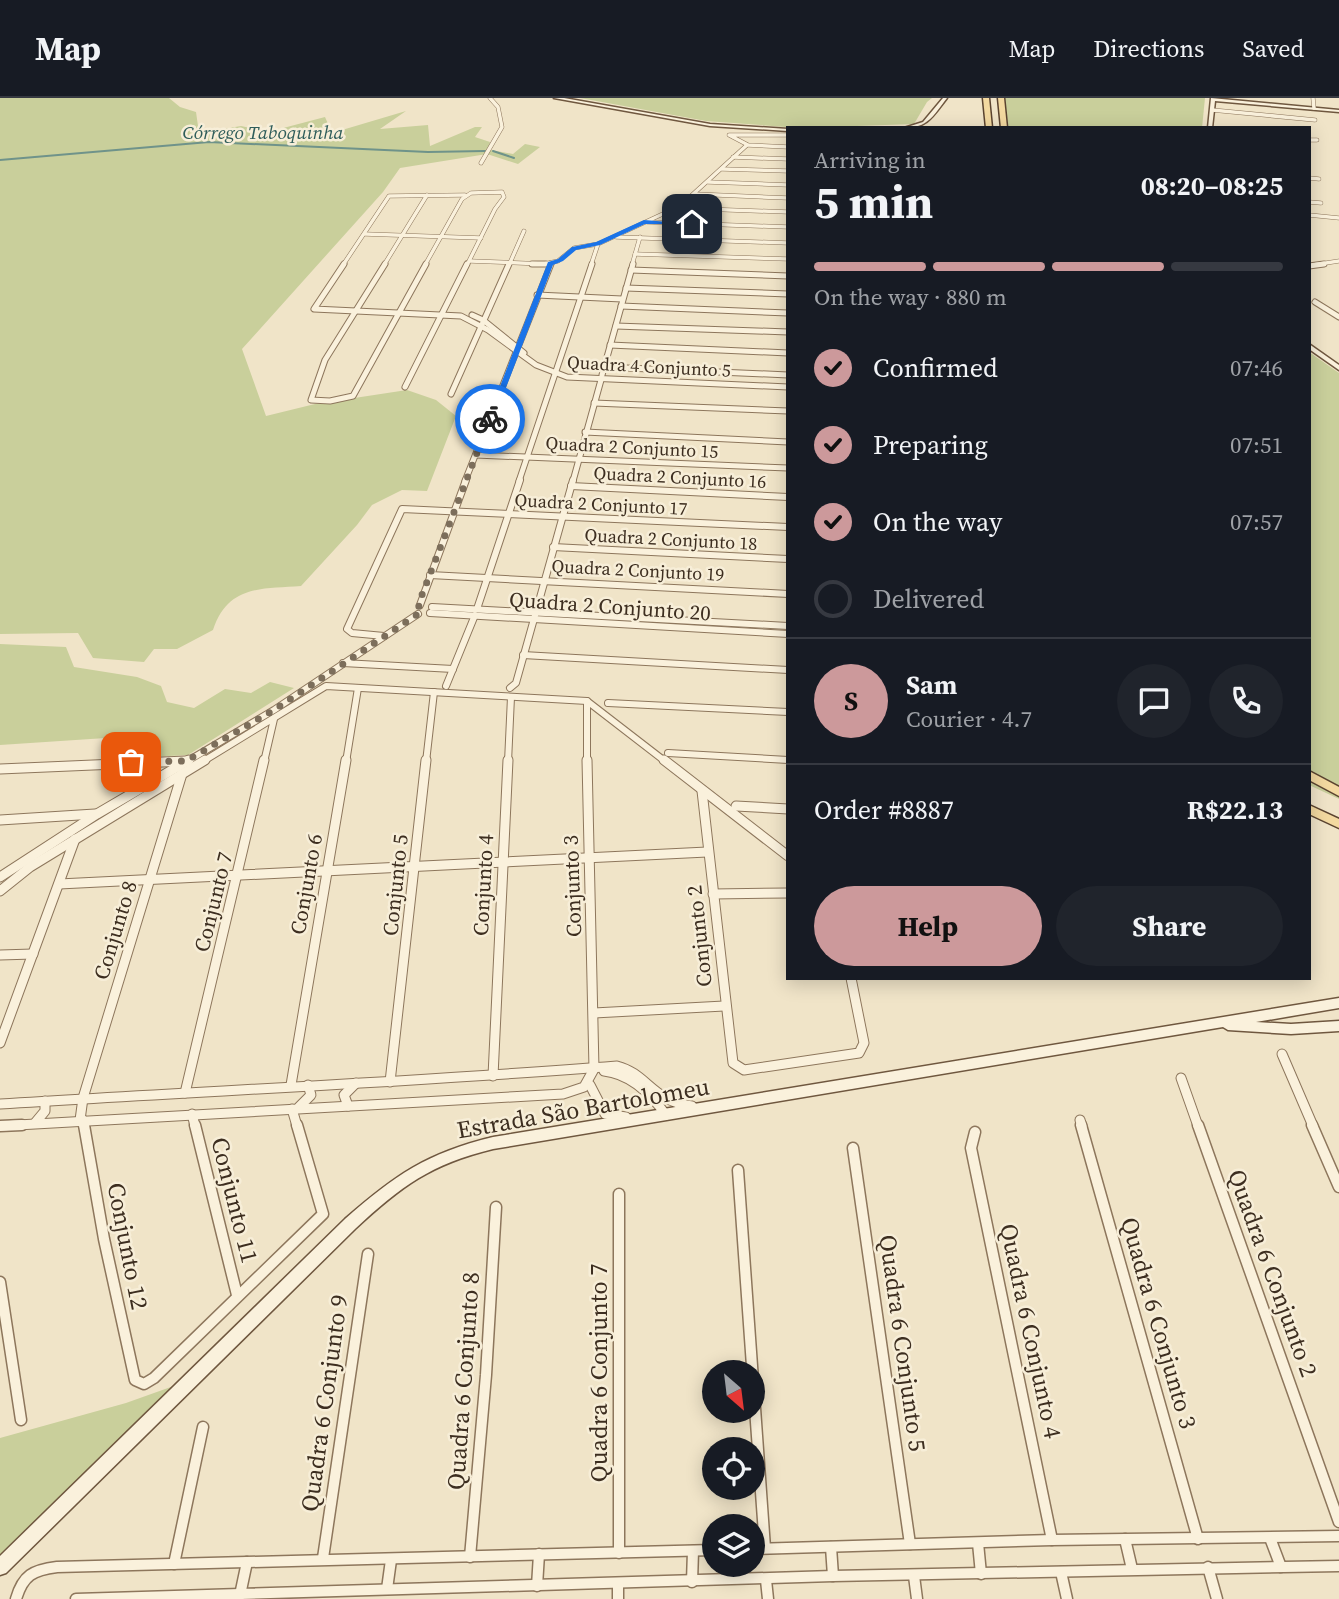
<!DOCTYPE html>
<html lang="en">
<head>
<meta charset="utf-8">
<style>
	body { margin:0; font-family:"Source Serif 4",serif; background:#20242c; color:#f1f3f6; height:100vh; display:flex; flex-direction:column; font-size:26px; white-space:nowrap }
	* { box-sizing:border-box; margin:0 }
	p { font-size:23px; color:#9ea1a6 }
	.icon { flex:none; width:38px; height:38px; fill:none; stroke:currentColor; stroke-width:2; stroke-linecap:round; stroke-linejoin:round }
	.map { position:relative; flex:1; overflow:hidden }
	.details { position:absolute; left:786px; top:28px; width:525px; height:854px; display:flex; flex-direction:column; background:#171b24; border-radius:0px; box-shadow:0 4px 18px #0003 }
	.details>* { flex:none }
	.needle { width:46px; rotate:152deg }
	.buttons { position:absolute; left:702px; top:1262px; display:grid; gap:14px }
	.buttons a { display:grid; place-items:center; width:63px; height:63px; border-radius:50%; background:#171b24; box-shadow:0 4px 18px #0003; font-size:35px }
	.pin { position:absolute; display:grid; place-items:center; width:60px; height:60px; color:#fff; margin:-30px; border-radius:14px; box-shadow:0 4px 10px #0006 }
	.courier { position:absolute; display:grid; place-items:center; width:70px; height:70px; margin:-35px; border:5px solid #1a73e8; border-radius:50%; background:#fff; color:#222; box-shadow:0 2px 9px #0007 }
	.summary em { font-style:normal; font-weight:700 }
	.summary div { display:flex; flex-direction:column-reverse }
	.summary { display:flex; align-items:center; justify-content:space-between; height:119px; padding:0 28px }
	h1 { font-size:46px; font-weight:700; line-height:52px }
	.bar { display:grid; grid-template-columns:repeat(4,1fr); gap:10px 7px; align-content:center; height:84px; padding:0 28px }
	.bar i { height:9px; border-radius:5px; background:#363941 }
	.bar .active { background:#cc999b }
	.bar p { grid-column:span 4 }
	.line { display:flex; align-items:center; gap:18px; padding:0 28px; border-top:2px solid #363941 }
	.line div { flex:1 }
	.round { display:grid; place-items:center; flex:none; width:74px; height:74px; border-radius:37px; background:#20242c }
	ol { padding:0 28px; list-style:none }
	li { display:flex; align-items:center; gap:21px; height:77px }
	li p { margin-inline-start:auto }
	li .icon { padding:7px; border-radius:50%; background:#cc999b; color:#111; stroke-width:4 }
	li:last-child { color:#9ea1a6 }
	li i { width:38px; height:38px; border:4px solid #363941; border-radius:50% }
	.cta { display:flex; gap:14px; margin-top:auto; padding:14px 28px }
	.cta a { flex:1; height:80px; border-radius:42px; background:#cc999b; color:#111; font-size:28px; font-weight:700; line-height:80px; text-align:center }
	.cta a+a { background:#20242c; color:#f1f3f6 }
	header { display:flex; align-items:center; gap:42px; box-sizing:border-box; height:98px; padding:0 35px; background:#171b24; border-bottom:2px solid #363941 }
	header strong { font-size:33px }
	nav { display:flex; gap:38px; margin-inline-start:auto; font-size:24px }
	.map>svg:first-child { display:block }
	.green { fill:#c9cf9b }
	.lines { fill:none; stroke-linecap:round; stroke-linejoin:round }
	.stream { stroke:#6f938a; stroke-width:2 }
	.street-far4-casing { stroke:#8d765c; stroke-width:4.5 }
	.street-far3-casing { stroke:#8d765c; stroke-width:7 }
	.street-far2-casing { stroke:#8d765c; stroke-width:8 }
	.street-far1-casing { stroke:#8d765c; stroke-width:11 }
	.street-casing { stroke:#8d765c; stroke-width:13 }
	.secondary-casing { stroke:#6f573f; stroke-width:3 }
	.primary-casing { stroke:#5b4430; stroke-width:3 }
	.street-far4 { stroke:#faf1dc; stroke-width:3.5 }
	.street-far3 { stroke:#faf1dc; stroke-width:5 }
	.street-far2 { stroke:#faf1dc; stroke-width:6 }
	.street-far1 { stroke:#faf1dc; stroke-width:9 }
	.street { stroke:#faf1dc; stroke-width:10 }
	.secondary { fill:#faf1dc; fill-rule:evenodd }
	.primary { fill:#f3d9a0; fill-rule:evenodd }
	.route { fill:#1a73e8 }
	.done { stroke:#7c6e5b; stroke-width:7; stroke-dasharray:0 12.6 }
	.labels { text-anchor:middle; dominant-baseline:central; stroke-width:5; stroke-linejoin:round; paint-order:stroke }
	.far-street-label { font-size:18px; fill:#3d2e20; stroke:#f7eed8 }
	.far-water-label { font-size:19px; font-style:italic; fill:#2f5d5a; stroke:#f7eed8 }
	.street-label { font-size:21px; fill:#3d2e20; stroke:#f7eed8 }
	.near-street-label { font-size:24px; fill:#3d2e20; stroke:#f7eed8 }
</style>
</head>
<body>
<header>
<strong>Map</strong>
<nav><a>Map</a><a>Directions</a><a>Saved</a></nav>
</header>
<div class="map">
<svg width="1339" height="1501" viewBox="0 0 1339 1501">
	<rect width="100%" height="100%" fill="#f0e4c8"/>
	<g class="green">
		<path d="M0 0H169L180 9 196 14 199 35 241 28 268 34 325 19 332 35 406 13 380 31 428 27 430 48 475 29H482L475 39 490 44 488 54 491 52 513 56 525 46 540 49 518 66 487 56 400 70 383 94 242 251 266 318 315 306 407 292 436 302 456 318 427 393 402 392 372 407 357 427 301 488C261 491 228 487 213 532L177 551H154L144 564 93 560 78 535 0 536Z"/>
		<path d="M580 0H932L927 4 914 26 799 30 706 23Z"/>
		<path d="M1001 0H1205L1202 30H1005Z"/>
		<path d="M1309 254 1339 275V701L1309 687Z"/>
		<path d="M0 546 66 549 74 569 137 579 161 588 167 604 194 610 225 591 251 595 270 584 294 590 188 657 131 660 136 638 0 647Z"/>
		<path d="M196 1280 0 1471V1340L126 1305Z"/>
	</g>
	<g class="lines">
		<g class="stream">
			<path d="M493 53 514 60"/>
			<path d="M0 62 209 44 428 54 485 53"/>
		</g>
		<defs>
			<g id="street-far4">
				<path d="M1313 0 1314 10"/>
				<path d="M1212 12 1315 22"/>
				<path d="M788 37H729L748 47 788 49"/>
				<path d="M1309 42H1317"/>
				<path d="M733 59 788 61"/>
				<path d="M481 65 502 29 498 9 490 0"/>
				<path d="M722 71 788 73"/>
				<path d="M1309 80 1319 81"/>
				<path d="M708 84 788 87"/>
				<path d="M694 96 788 100"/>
				<path d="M1309 104 1321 105"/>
				<path d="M676 110 788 114"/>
				<path d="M1309 117 1339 120"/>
				<path d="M647 124 788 129"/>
				<path d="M365 136 481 140"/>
				<path d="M616 139 788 145"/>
				<path d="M635 156 788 161"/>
				<path d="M470 163 544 166 558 163 574 150 598 146 680 108 747 47"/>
				<path d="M343 167 389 98 465 97"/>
				<path d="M384 167 427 97"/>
				<path d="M425 167 462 101 471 95 502 94 504 99 495 111 467 167"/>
				<path d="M509 167 524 133"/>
				<path d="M591 167 598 146"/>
				<path d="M632 167 640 139"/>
				<path d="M1313 167 1339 163"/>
			</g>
			<g id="street-far3">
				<path d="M344 166 314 211 461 218 488 232 536 267 567 279 788 289"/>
				<path d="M385 166 325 262 311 302 330 303 353 298 426 166"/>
				<path d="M532 166H546"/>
				<path d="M1309 168 1324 166"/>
				<path d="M631 172 788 178"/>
				<path d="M626 190 788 196"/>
				<path d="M537 197 622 201"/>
				<path d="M1315 204 1339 219"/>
				<path d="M621 208 788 215"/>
				<path d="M472 217 483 222 524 255"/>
				<path d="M616 228 788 234"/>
				<path d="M610 247 788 255"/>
				<path d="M604 269 788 277"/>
				<path d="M602 277 633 166"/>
				<path d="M405 289 467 166"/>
				<path d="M451 296 509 166"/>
				<path d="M594 305 788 313"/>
				<path d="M585 334 788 344"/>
				<path d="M476 357 788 370"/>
				<path d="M465 383 551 166"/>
				<path d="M519 383 592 166"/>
				<path d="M573 383 601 282"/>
			</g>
			<g id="street-far2">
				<path d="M571 388 788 399"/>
				<path d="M553 449 788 461"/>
				<path d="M430 477 788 496"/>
				<path d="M420 507 466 382"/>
				<path d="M432 509 788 528"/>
				<path d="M477 511 520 382"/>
				<path d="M430 515 788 536"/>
				<path d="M384 538 352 535 347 531 402 411 788 429"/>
				<path d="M523 557 788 572"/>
				<path d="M343 565 453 571"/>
				<path d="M446 588 475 517"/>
				<path d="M510 590 516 585 573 382"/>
				<path d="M587 603V664"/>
				<path d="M608 605 788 614"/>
				<path d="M668 655 788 662"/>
				<path d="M163 664 186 663"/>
				<path d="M186 664 274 612 418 516"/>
				<path d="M202 664 326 588 587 603 666 664"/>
				<path d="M264 664 274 621"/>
				<path d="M346 664 358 590"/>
				<path d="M426 664 434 594"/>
				<path d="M508 664 511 599"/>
			</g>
			<g id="street-far1">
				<path d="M664 662 788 758"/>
				<path d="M0 671 186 663"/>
				<path d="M702 693 733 965 744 972 859 955 864 945 851 880"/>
				<path d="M736 708 788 711"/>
				<path d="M0 722 95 716"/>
				<path d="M0 779 97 716 189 662"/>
				<path d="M59 786 707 754"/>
				<path d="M0 793 30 769 205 662"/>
				<path d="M713 796 788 795"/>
				<path d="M0 857 33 856"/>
				<path d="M594 915 724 908"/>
				<path d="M0 945 75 741"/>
				<path d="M1282 956 1313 1028"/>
				<path d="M604 973C631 976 651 996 666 1017"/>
				<path d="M493 978 508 662"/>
				<path d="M1181 980 1198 1028"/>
				<path d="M390 984 426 662"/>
				<path d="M291 987 346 662"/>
				<path d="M590 987 605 1016 626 1019"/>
				<path d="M185 995 264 662"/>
				<path d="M0 1006C206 993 412 984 617 968 648 976 651 1003 692 1008"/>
				<path d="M348 1008 344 997 356 985"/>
				<path d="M299 1009 311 997 308 987"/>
				<path d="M292 1011 297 1028"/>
				<path d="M192 1016 195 1028"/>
				<path d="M80 1022 83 1000 182 676"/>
				<path d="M83 1022 84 1028"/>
				<path d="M1080 1022 1082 1028"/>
				<path d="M35 1025 45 1013V1003"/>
				<path d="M0 1028 563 996 584 989 594 971 587 662"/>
			</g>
			<g id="street">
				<path d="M84 1027 104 1141 135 1282 144 1286 154 1280 323 1116 297 1027"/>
				<path d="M195 1027 237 1197"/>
				<path d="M1081 1027 1198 1441"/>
				<path d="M1198 1027 1339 1424"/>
				<path d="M1312 1027 1339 1089"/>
				<path d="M0 1028 22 1027"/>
				<path d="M975 1034 971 1050 1052 1442"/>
				<path d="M853 1050 910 1446"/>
				<path d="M738 1072 765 1450"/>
				<path d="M619 1096V1455"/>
				<path d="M0 1184 21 1322"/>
				<path d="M1270 1440 1281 1469"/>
				<path d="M1125 1441 1132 1471"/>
				<path d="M978 1445 981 1476"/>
				<path d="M831 1449 833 1478"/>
				<path d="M752 1451 1052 1442 1339 1438"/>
				<path d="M470 1459 486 1277 496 1109"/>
				<path d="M323 1460 368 1156"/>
				<path d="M174 1466 203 1329"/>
				<path d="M1208 1469 1217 1501"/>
				<path d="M1061 1474 1067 1501"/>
				<path d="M914 1478 917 1501"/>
				<path d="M766 1482 768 1501"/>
				<path d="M692 1484 693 1453"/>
				<path d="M618 1485V1501"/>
				<path d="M537 1488 539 1456"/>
				<path d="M387 1491 391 1462"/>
				<path d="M240 1497 247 1464"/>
				<path d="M16 1501C23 1477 33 1472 57 1469 276 1462 495 1459 714 1452"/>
				<path d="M76 1501 833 1478 1339 1468"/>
			</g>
			<g id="secondary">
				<path d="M554 0H564L710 26 788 31V33L710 28Z"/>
				<path d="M943 0H947C933 18 928 30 904 30L923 24Z"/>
				<path d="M1211 0 1339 12V14L1215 3 1212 30H1208Z"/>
				<path d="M1309 246 1339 267V272L1309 251Z"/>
				<path d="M1339 900V910L1256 924 1291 926 1339 923V933L1291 936 1228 932 1223 929 493 1051C431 1066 401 1088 355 1131L6 1475 0 1477V1458L345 1121C395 1077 427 1055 493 1039Z"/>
			</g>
			<g id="primary">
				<path d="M983 0H989L992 30H986Z"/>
				<path d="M998 0H1004L1007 30H1001Z"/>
				<path d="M1309 673 1339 689V698L1309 682Z"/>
				<path d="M1309 707 1339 721V730L1309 716Z"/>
			</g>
		</defs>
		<use href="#street-far4" class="street-far4-casing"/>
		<use href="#street-far3" class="street-far3-casing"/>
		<use href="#street-far2" class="street-far2-casing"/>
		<use href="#street-far1" class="street-far1-casing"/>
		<use href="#street" class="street-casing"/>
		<use href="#secondary" class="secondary-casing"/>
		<use href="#primary" class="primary-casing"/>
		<use href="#street-far4" class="street-far4"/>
		<use href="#street-far3" class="street-far3"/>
		<use href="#street-far2" class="street-far2"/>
		<use href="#street-far1" class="street-far1"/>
		<use href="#street" class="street"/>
		<use href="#secondary" class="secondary"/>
		<use href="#primary" class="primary"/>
	</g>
	<path class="route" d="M644 122 695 126H645L600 147 576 152 563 163 553 167 494 321 487 322 548 164 558 161 572 149 596 144Z"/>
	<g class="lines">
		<path class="done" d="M131 664 186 663 274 612 418 516 415 512 420 507V502L490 321"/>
	</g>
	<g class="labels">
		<g class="far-street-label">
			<text transform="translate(649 268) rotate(3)">Quadra 4 Conjunto 5</text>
			<text transform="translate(632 349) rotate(3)">Quadra 2 Conjunto 15</text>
			<text transform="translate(680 379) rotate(3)">Quadra 2 Conjunto 16</text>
			<text transform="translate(601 406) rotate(3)">Quadra 2 Conjunto 17</text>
			<text transform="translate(671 441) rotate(3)">Quadra 2 Conjunto 18</text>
			<text transform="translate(638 472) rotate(3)">Quadra 2 Conjunto 19</text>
		</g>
		<g class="far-water-label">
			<text x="263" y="34">Córrego Taboquinha</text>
		</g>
		<g class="street-label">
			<text transform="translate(610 508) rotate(4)">Quadra 2 Conjunto 20</text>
			<text transform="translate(306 786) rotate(-80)">Conjunto 6</text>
			<text transform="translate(395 787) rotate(-84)">Conjunto 5</text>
			<text transform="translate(483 787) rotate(-87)">Conjunto 4</text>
			<text transform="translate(572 788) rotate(-92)">Conjunto 3</text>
			<text transform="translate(213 804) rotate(-76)">Conjunto 7</text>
			<text transform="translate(115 832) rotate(-73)">Conjunto 8</text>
			<text transform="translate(699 838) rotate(-96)">Conjunto 2</text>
		</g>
		<g class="near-street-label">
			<text transform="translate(583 1010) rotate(-10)">Estrada São Bartolomeu</text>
			<text transform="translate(235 1102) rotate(76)">Conjunto 11</text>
			<text transform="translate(128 1148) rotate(79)">Conjunto 12</text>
			<text transform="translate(1273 1175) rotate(70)">Quadra 6 Conjunto 2</text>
			<text transform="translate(1159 1225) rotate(74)">Quadra 6 Conjunto 3</text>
			<text transform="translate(1031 1233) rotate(78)">Quadra 6 Conjunto 4</text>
			<text transform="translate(903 1245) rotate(82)">Quadra 6 Conjunto 5</text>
			<text transform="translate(598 1275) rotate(-90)">Quadra 6 Conjunto 7</text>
			<text transform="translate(463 1283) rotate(-86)">Quadra 6 Conjunto 8</text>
			<text transform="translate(324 1305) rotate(-82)">Quadra 6 Conjunto 9</text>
		</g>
	</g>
</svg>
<div class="buttons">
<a><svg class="needle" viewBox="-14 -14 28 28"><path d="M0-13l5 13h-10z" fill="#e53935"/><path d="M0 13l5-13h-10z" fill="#9ea1a6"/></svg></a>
<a><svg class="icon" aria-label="locate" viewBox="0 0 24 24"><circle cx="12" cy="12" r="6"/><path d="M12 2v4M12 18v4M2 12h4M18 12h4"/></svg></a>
<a><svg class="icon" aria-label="layers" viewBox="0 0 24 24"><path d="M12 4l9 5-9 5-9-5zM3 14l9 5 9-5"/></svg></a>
</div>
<div class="pin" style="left:131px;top:664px;background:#ea580c"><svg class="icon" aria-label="bag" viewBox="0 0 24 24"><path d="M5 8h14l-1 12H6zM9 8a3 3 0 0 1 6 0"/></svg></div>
<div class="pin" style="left:692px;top:126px;background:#1f2937"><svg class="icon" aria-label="home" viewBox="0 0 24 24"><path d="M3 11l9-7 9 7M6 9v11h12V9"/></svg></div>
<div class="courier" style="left:490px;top:321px"><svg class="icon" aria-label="bike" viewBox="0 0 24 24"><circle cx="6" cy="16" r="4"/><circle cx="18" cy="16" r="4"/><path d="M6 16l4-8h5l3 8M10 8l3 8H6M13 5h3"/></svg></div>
<section class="details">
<div class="summary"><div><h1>5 min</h1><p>Arriving in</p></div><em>08:20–08:25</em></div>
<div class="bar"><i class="active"></i><i class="active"></i><i class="active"></i><i></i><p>On the way · 880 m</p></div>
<ol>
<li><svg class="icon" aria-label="check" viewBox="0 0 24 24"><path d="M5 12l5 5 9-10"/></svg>Confirmed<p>07:46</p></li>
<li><svg class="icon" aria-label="check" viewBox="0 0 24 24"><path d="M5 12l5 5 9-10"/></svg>Preparing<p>07:51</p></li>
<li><svg class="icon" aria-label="check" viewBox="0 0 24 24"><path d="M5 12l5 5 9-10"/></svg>On the way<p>07:57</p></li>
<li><i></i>Delivered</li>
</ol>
<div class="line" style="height:126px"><b class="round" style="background:#cc999b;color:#111">S</b><div><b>Sam</b><p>Courier · 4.7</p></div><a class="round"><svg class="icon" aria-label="chat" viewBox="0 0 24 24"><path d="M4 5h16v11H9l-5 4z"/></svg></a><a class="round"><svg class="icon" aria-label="phone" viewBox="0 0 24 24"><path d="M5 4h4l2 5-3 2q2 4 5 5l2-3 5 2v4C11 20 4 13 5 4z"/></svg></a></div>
<div class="line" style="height:91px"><div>Order #8887</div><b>R$22.13</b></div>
<div class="cta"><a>Help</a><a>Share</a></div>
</section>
</div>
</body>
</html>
